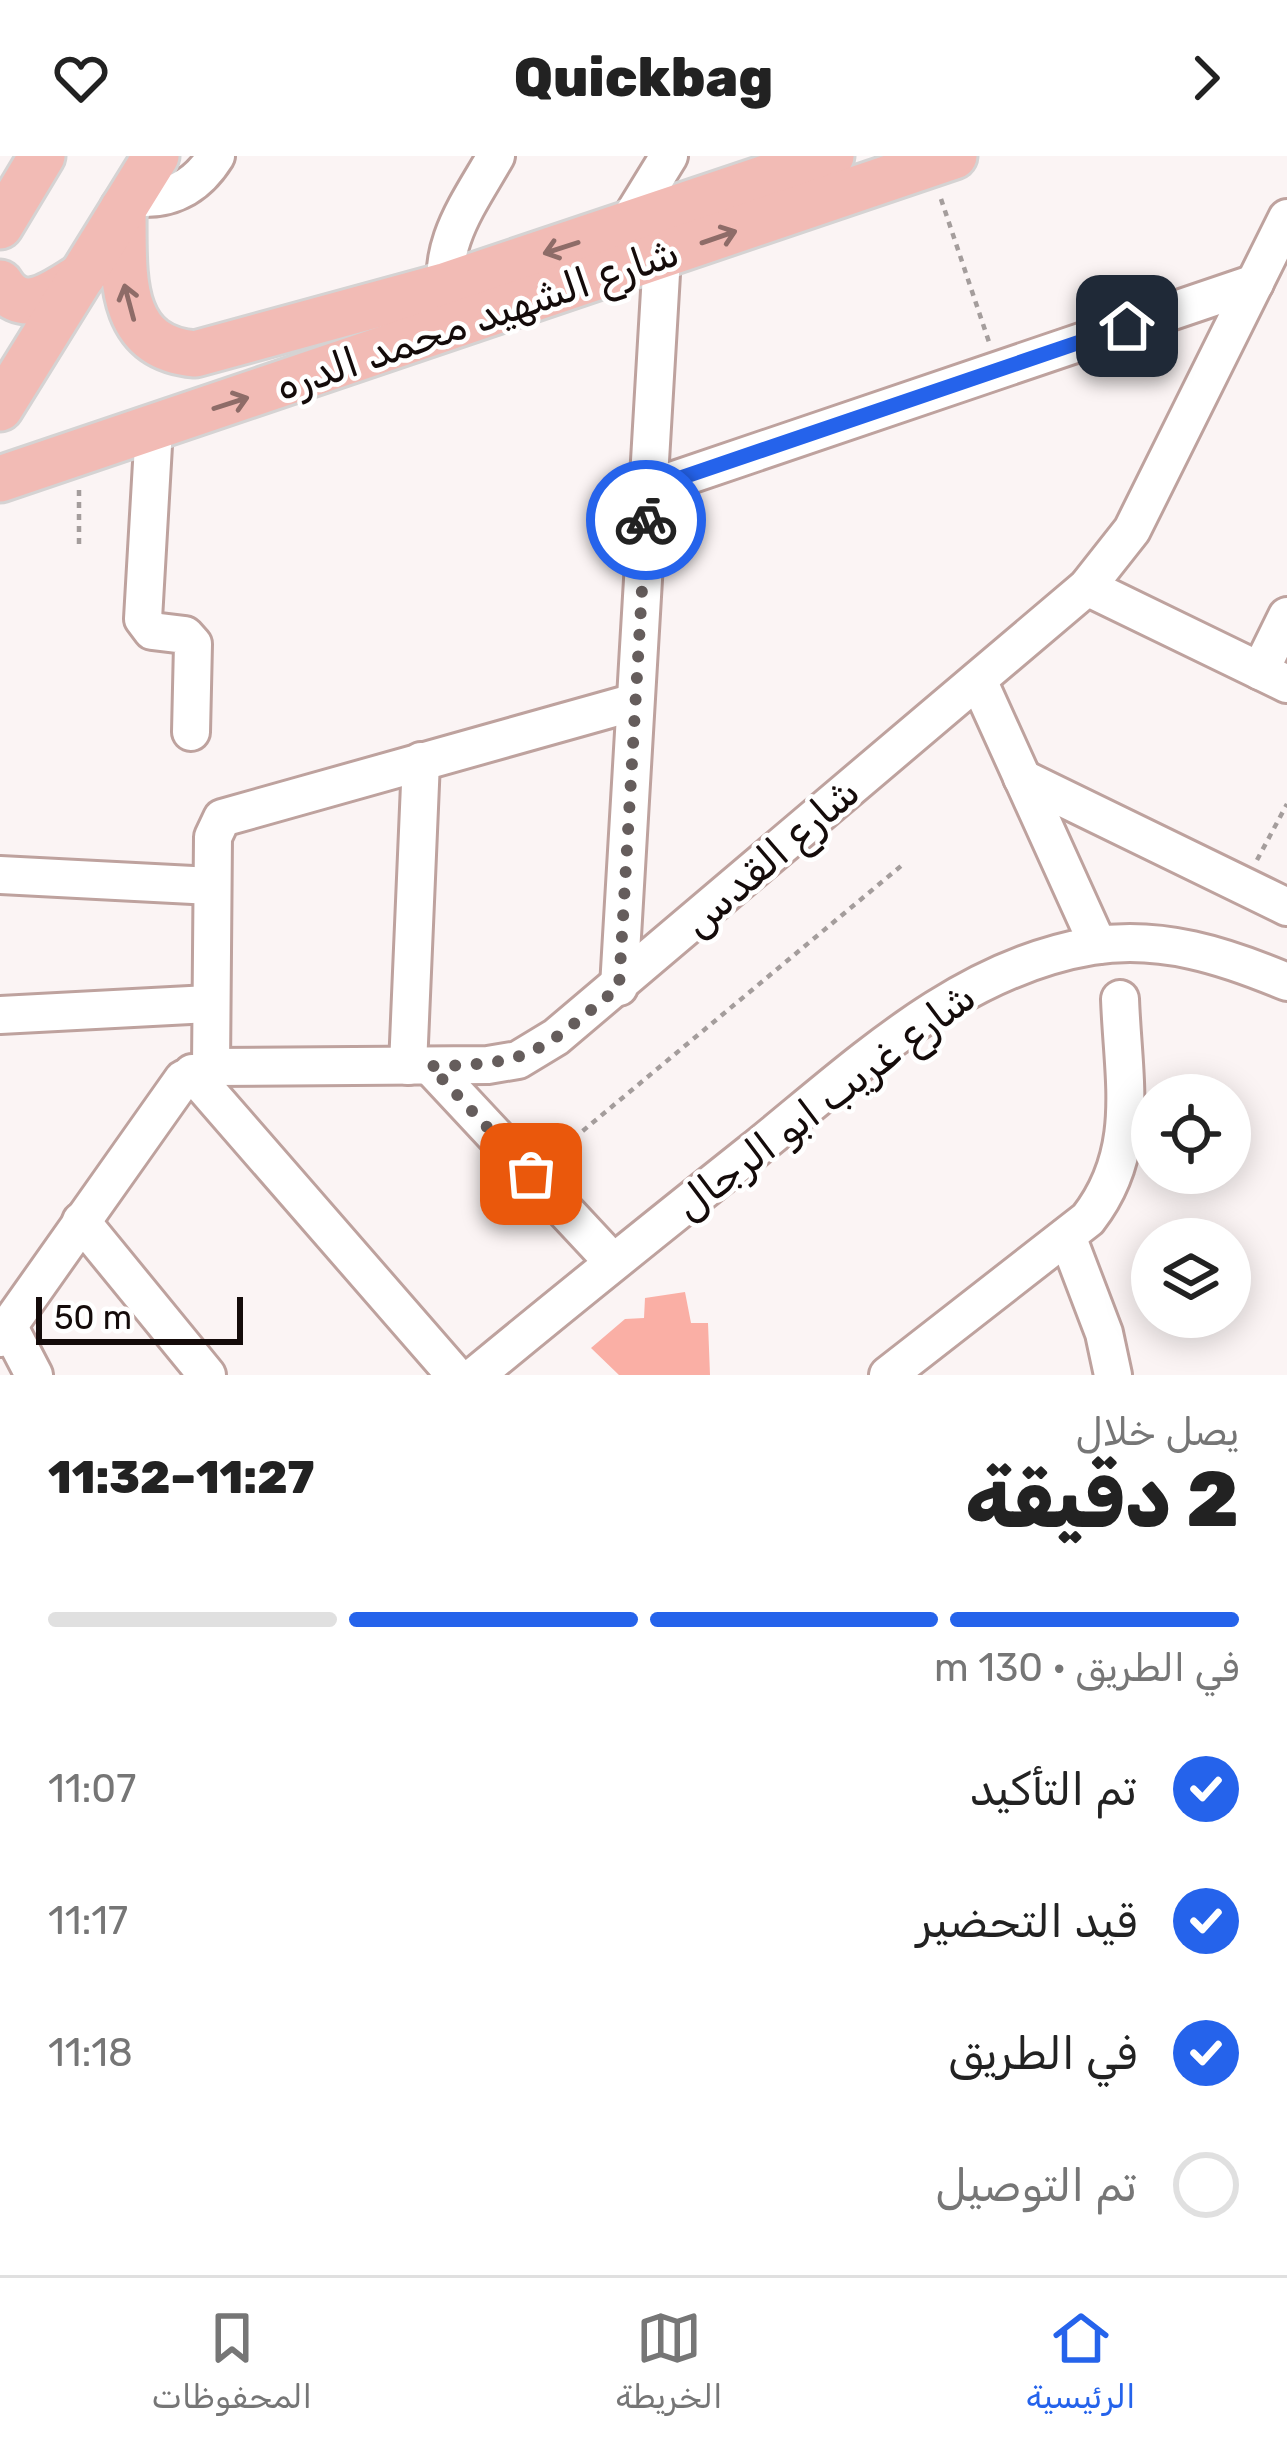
<!DOCTYPE html>
<html lang="ar">
<head>
<meta charset="utf-8">
<style>
	body { margin:0; font-family:Rubik,"Noto Naskh Arabic",sans-serif; background:#f2f2f2; color:#222; direction:rtl; height:100vh; display:flex; flex-direction:column; font-size:45px; white-space:nowrap }
	* { box-sizing:border-box; margin:0 }
	p { font-size:39px; color:#767676 }
	.icon { flex:none; width:66px; height:66px; fill:none; stroke:currentColor; stroke-width:2; stroke-linecap:round; stroke-linejoin:round }
	.map { position:relative; height:1219px; overflow:hidden; direction:ltr }
	.details { display:flex; flex-direction:column; background:#fff; flex:1 }
	.details>* { flex:none }
	.controls { position:absolute; left:1131px; top:918px; display:grid; gap:24px }
	.controls a { display:grid; place-items:center; width:120px; height:120px; border-radius:50%; background:#fff; box-shadow:0 6px 30px #0003; font-size:60px }
	.scale { position:absolute; left:36px; bottom:30px; width:207px; box-sizing:border-box; padding-left:12px; border:6px solid #140b0a; border-top:0; font-size:33px; line-height:42px; white-space:nowrap; color:#140b0a; -webkit-text-stroke:9px #fff; paint-order:stroke }
	.pin { position:absolute; display:grid; place-items:center; width:102px; height:102px; color:#fff; margin:-51px; border-radius:24px; box-shadow:0 6px 18px #0006 }
	.courier { position:absolute; display:grid; place-items:center; width:120px; height:120px; margin:-60px; border:9px solid #2563eb; border-radius:50%; background:#fff; color:#222; box-shadow:0 3px 15px #0007 }
	.summary em { font-style:normal; font-weight:800 }
	.summary div { display:flex; flex-direction:column-reverse }
	.summary { display:flex; align-items:center; justify-content:space-between; height:204px; padding:0 48px }
	h1 { font-size:78px; font-weight:800; line-height:90px }
	.bar { display:grid; grid-template-columns:repeat(4,1fr); gap:18px 12px; align-content:center; height:144px; padding:0 48px }
	.bar i { height:15px; border-radius:9px; background:#e0e0e0 }
	.bar .active { background:#2563eb }
	.bar p { grid-column:span 4 }
	ol { padding:0 48px; list-style:none }
	li { display:flex; align-items:center; gap:36px; height:132px }
	li p { margin-inline-start:auto }
	li .icon { padding:12px; border-radius:50%; background:#2563eb; color:#fff; stroke-width:4 }
	li:last-child { color:#767676 }
	li i { width:66px; height:66px; border:6px solid #e0e0e0; border-radius:50% }
	header { display:flex; justify-content:space-between; align-items:center; height:156px; padding:0 48px; background:#fff; font-size:54px; font-weight:800 }
	.dock { display:flex; justify-content:space-around; align-items:center; height:168px; border-top:3px solid #e0e0e0; background:#fff; font-size:33px; color:#767676 }
	.dock a { display:grid; justify-items:center; gap:6px }
	.dock .active { color:#2563eb }
	.map>svg:first-child { display:block }
	.building { fill:#faafa5 }
	.lines { fill:none; stroke-linecap:round; stroke-linejoin:round }
	.minor-casing { stroke:#bea29e; stroke-width:42 }
	.major-casing { stroke:#d5d3d3; stroke-width:51 }
	.path { stroke:#a49d9c; stroke-width:4.5; stroke-dasharray:6 6; stroke-linecap:butt }
	.minor { stroke:#fff; stroke-width:36 }
	.major { stroke:#f2bbb5; stroke-width:45 }
	.oneway { stroke:#8e6c68 }
	.done { stroke:#655d5c; stroke-width:12; stroke-dasharray:0 21.6 }
	.route { stroke:#2563eb; stroke-width:15 }
	.labels { text-anchor:middle; dominant-baseline:central; stroke-width:9; stroke-linejoin:round; paint-order:stroke }
	.street-label { font-size:42px; fill:#140b0a; stroke:#fff }
</style>
</head>
<body>
<header><svg class="icon" aria-label="forward" viewBox="0 0 24 24"><path d="M9 5l7 7-7 7"/></svg>Quickbag<svg class="icon" aria-label="heart" viewBox="0 0 24 24"><path d="M12 20l-8-8c-3-5 5-10 8-4 3-6 11-1 8 4z"/></svg></header>
<div class="map">
<svg width="1287" height="1219" viewBox="0 0 1287 1219">
	<rect width="100%" height="100%" fill="#fbf4f4"/>
	<path class="building" d="M685 1136 691 1167H708L710 1219H619L591 1192 625 1163 644 1162 645 1142Z"/>
	<g class="lines">
		<defs>
			<g id="minor">
				<path d="M131 41C168 46 196 32 216 0"/>
				<path d="M626 70 669 0"/>
				<path d="M449 151C434 92 468 49 496 0"/>
				<path d="M154 272 143 463 152 475 185 479 193 488 191 576"/>
				<path d="M648 333 1255 127"/>
				<path d="M1087 431 1287 528"/>
				<path d="M1260 515 1287 460"/>
				<path d="M978 524 1098 789"/>
				<path d="M1022 622 1287 751"/>
				<path d="M0 719 212 730"/>
				<path d="M619 831 662 101"/>
				<path d="M0 859 209 848"/>
				<path d="M408 910 421 605"/>
				<path d="M430 910 613 1106"/>
				<path d="M211 911 213 681 222 662 635 546"/>
				<path d="M192 917 455 1219"/>
				<path d="M81 1065 207 1219"/>
				<path d="M1067 1080 1104 1177 1113 1219"/>
				<path d="M9 1171 34 1219"/>
				<path d="M0 1182 183 923 211 911 488 909 518 904 556 881 1087 431 1132 374 1287 62"/>
				<path d="M476 1219C568 1143 660 1069 753 995 855 913 958 812 1092 790 1161 779 1225 800 1287 826"/>
				<path d="M888 1219 1088 1063C1141 995 1123 924 1120 843"/>
			</g>
			<g id="major">
				<path d="M123 53C124 115 115 191 195 198L444 130 831 0"/>
				<path d="M0 70 42 0"/>
				<path d="M0 127C23 164 56 135 83 119"/>
				<path d="M0 252 156 0"/>
				<path d="M0 323 954 0"/>
			</g>
		</defs>
		<use href="#minor" class="minor-casing"/>
		<use href="#major" class="major-casing"/>
		<g class="path">
			<path d="M941 43 989 186"/>
			<path d="M79 388V334"/>
			<path d="M1257 704 1287 648"/>
			<path d="M555 998 901 710"/>
		</g>
		<use href="#minor" class="minor"/>
		<use href="#major" class="major"/>
	</g>
	<defs><path id="oneway-shaft" d="M-6 0H5M1.5-3L5.5 0L1.5 3" fill="none" stroke-width="1.6" stroke-linecap="round" stroke-linejoin="round" transform="scale(3)"/></defs>
	<g class="oneway">
		<use href="#oneway-shaft" transform="translate(719 81) rotate(-19)"/>
		<use href="#oneway-shaft" transform="translate(561 92) rotate(162)"/>
		<use href="#oneway-shaft" transform="translate(129 146) rotate(-105)"/>
		<use href="#oneway-shaft" transform="translate(231 247) rotate(-18)"/>
	</g>
	<g class="lines">
		<path class="done" d="M531 1018 430 910C535 909 540 895 619 831L646 364"/>
		<path class="route" d="M646 364 648 333 1127 170"/>
	</g>
	<g class="labels">
		<g class="street-label">
			<text transform="translate(477 163) rotate(-19)">شارع الشهيد محمد الدره</text>
			<text transform="translate(771 701) rotate(-41)">شارع القدس</text>
			<text transform="translate(825 945) rotate(-37)">شارع غريب ابو الرجال</text>
		</g>
	</g>
</svg>
<div class="controls">
<a><svg class="icon" aria-label="locate" viewBox="0 0 24 24"><circle cx="12" cy="12" r="6"/><path d="M12 2v4M12 18v4M2 12h4M18 12h4"/></svg></a>
<a><svg class="icon" aria-label="layers" viewBox="0 0 24 24"><path d="M12 4l9 5-9 5-9-5zM3 14l9 5 9-5"/></svg></a>
</div>
<div class="scale">50 m</div>
<div class="pin" style="left:531px;top:1018px;background:#ea580c"><svg class="icon" aria-label="bag" viewBox="0 0 24 24"><path d="M5 8h14l-1 12H6zM9 8a3 3 0 0 1 6 0"/></svg></div>
<div class="pin" style="left:1127px;top:170px;background:#1f2937"><svg class="icon" aria-label="home" viewBox="0 0 24 24"><path d="M3 11l9-7 9 7M6 9v11h12V9"/></svg></div>
<div class="courier" style="left:646px;top:364px"><svg class="icon" aria-label="bike" viewBox="0 0 24 24"><circle cx="6" cy="16" r="4"/><circle cx="18" cy="16" r="4"/><path d="M6 16l4-8h5l3 8M10 8l3 8H6M13 5h3"/></svg></div>
</div>
<section class="details">
<div class="summary"><div><h1>2 دقيقة</h1><p>يصل خلال</p></div><em>11:27–11:32</em></div>
<div class="bar"><i class="active"></i><i class="active"></i><i class="active"></i><i></i><p>في الطريق · 130 m</p></div>
<ol>
<li><svg class="icon" aria-label="check" viewBox="0 0 24 24"><path d="M5 12l5 5 9-10"/></svg>تم التأكيد<p>11:07</p></li>
<li><svg class="icon" aria-label="check" viewBox="0 0 24 24"><path d="M5 12l5 5 9-10"/></svg>قيد التحضير<p>11:17</p></li>
<li><svg class="icon" aria-label="check" viewBox="0 0 24 24"><path d="M5 12l5 5 9-10"/></svg>في الطريق<p>11:18</p></li>
<li><i></i>تم التوصيل</li>
</ol>
</section>
<nav class="dock">
<a class="active"><svg class="icon" aria-label="home" viewBox="0 0 24 24"><path d="M3 11l9-7 9 7M6 9v11h12V9"/></svg>الرئيسية</a>
<a><svg class="icon" aria-label="map" viewBox="0 0 24 24"><path d="M3 6l6-2 6 2 6-2v14l-6 2-6-2-6 2zM9 4v14M15 6v14"/></svg>الخريطة</a>
<a><svg class="icon" aria-label="saved" viewBox="0 0 24 24"><path d="M7 4h10v16l-5-4-5 4z"/></svg>المحفوظات</a>
</nav>
</body>
</html>
